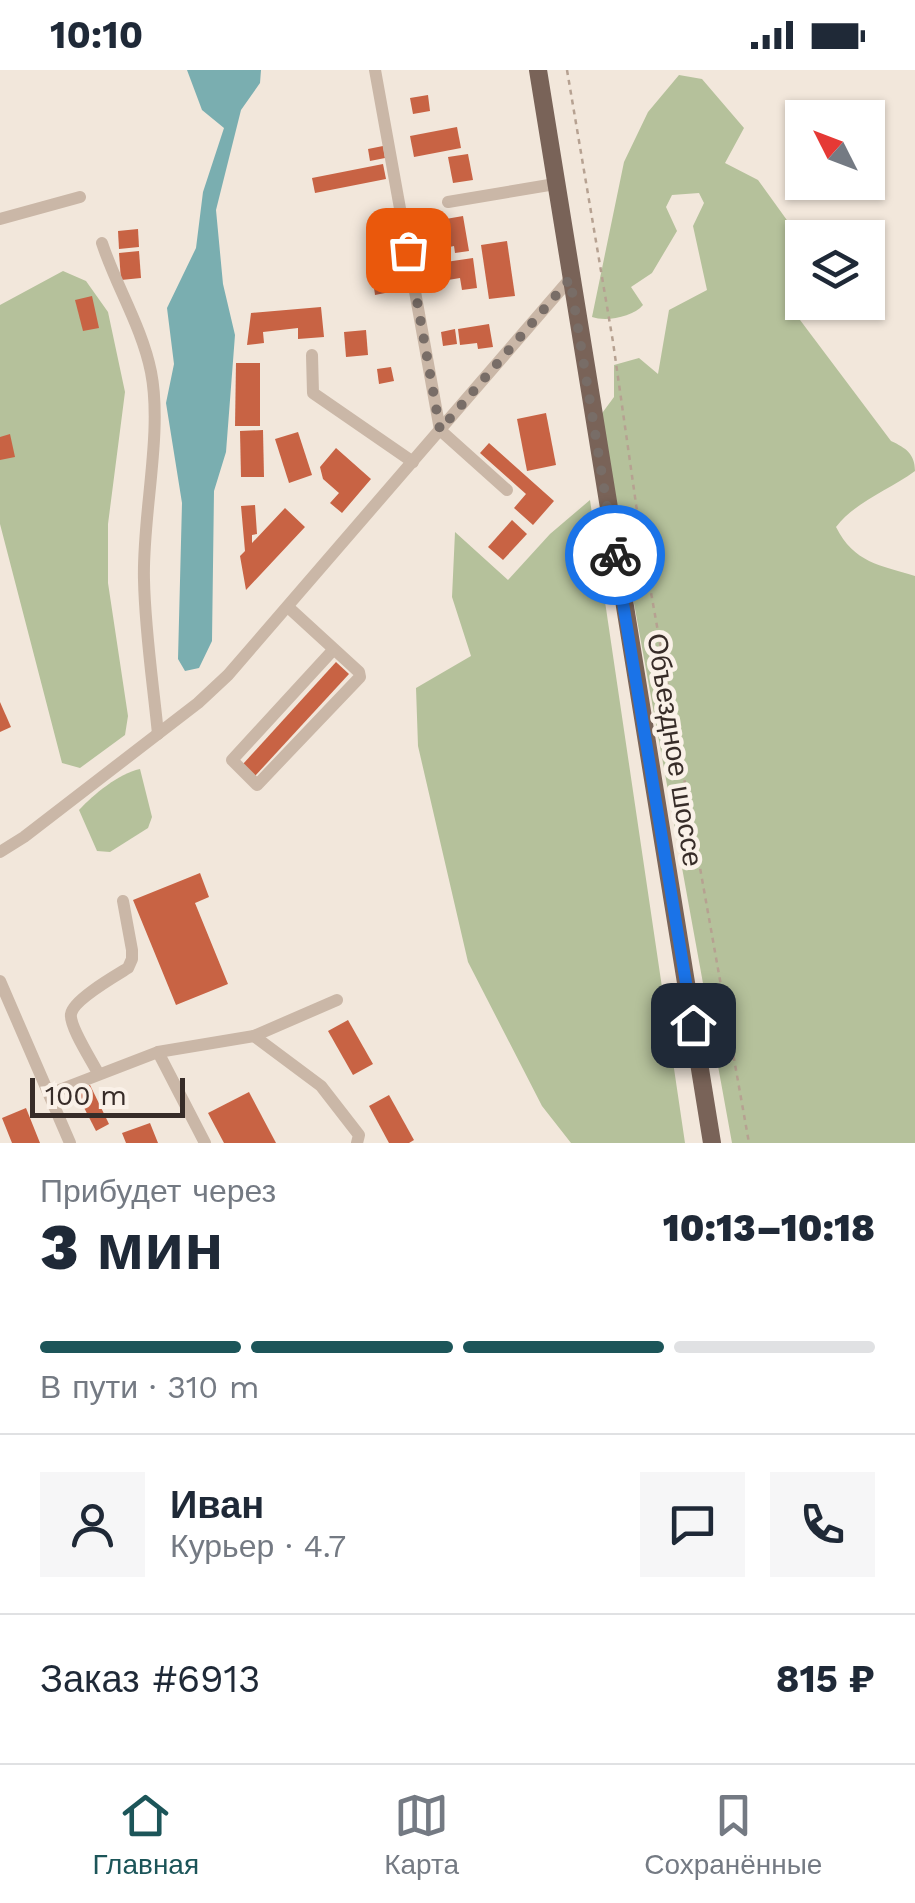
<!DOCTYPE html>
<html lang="ru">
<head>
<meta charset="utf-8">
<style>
	body { margin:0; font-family:"Work Sans",sans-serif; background:#f6f6f7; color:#1f2937; height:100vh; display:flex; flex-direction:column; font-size:38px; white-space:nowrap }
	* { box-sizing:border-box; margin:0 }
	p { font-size:32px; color:#747a83 }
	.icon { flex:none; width:55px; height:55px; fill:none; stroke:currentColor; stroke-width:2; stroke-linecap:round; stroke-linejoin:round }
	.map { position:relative; height:1073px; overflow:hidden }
	.panel { display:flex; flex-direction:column; background:#fff; flex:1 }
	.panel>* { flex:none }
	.needle { width:65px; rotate:312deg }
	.fabs { position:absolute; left:785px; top:30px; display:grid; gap:20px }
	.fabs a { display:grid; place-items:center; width:100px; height:100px; border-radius:0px; background:#fff; box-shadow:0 2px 8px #0004; font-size:50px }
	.scale { position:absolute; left:30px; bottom:25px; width:155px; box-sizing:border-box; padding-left:10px; border:5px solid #372c28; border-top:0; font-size:28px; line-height:35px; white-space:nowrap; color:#372c28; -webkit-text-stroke:8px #faf1e8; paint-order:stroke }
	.pin { position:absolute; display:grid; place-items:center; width:85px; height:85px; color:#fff; margin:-42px; border-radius:20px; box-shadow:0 5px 15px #0006 }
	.courier { position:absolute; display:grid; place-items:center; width:100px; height:100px; margin:-50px; border:8px solid #1a73e8; border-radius:50%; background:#fff; color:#222; box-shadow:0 2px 12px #0007 }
	.summary em { font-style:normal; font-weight:800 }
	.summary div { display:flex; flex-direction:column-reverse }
	.summary { display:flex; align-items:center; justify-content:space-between; height:170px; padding:0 40px }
	h1 { font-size:65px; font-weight:800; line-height:75px }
	.bar { display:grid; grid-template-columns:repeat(4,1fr); gap:15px 10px; align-content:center; height:120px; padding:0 40px }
	.bar i { height:12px; border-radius:8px; background:#e0e1e3 }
	.bar .selected { background:#1c5559 }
	.bar p { grid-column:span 4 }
	.line { display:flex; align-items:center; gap:25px; padding:0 40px; border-top:2px solid #e0e1e3 }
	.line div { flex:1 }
	.round { display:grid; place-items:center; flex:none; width:105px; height:105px; border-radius:0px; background:#f6f6f7 }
	.status { display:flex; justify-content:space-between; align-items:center; height:70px; padding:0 50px; background:#fff; direction:ltr }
	.status svg { height:28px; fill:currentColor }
	.dock { display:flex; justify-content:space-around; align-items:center; height:140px; border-top:2px solid #e0e1e3; background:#fff; font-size:28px; color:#747a83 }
	.dock a { display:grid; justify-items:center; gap:5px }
	.dock .selected { color:#1c5559 }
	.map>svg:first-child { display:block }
	.green { fill:#b5c19b }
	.water { fill:#7aaeb0 }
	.building { fill:#c86344 }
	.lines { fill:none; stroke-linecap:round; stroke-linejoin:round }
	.path { stroke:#b6a191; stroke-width:2.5; stroke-dasharray:5 5; stroke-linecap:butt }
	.minor { stroke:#cab7a7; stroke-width:12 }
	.major { stroke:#796358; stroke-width:18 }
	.done { stroke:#786d67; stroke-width:10; stroke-dasharray:0 18 }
	.route { stroke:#1a73e8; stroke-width:12 }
	.labels { text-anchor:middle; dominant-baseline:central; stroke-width:9; stroke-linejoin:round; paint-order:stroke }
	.street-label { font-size:28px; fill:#372c28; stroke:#faf1e8 }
</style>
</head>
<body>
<div class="status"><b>10:10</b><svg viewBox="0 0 49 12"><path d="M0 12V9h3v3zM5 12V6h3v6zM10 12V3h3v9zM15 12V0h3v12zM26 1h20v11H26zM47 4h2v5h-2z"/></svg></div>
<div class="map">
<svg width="915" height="1073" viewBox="0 0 915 1073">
	<rect width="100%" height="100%" fill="#f2e7db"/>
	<g class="green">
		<path d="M679 5 702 9 744 58 725 93 758 110 802 171V200L788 234 891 371C906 378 915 384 915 401 889 420 855 432 836 457 854 493 880 495 915 506V1073H732L600 346 614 327V295L639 288 658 304 669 240 707 220 693 156 704 133 699 123 672 125 666 137 677 161 652 203 631 217 643 235C633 247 606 252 592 247L624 92 648 42Z"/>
		<path d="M63 201 86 211 108 242 125 322 108 454V513L128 646 125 665 80 698 62 693 0 454V235Z"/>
		<path d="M590 430 685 1073H571L542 1036 468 892 418 676 416 618 471 586 452 527 455 462 508 510 550 464Z"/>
		<path d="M140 699 152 747 148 758 110 782 97 781 79 740C94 724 118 704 140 699Z"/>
	</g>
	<path class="water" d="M187 0H261L260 13 241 40 216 140 223 214 235 265 226 382 214 421 212 571 199 598 185 601 178 589 182 433 166 333 174 294 167 238 196 178 203 122 224 58 202 40Z"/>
	<g class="building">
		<path d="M428 25 430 41 413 44 410 28Z"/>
		<path d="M457 57 461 78 414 87 410 66Z"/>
		<path d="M383 76 385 88 370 91 368 79Z"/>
		<path d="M468 84 473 110 453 113 448 87Z"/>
		<path d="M383 94 386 109 315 123 312 108Z"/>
		<path d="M463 146 469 181 455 183 454 176 445 178 440 150Z"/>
		<path d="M138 159 139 177 119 179 118 161Z"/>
		<path d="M507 171 515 226 489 229 481 175Z"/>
		<path d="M139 181 141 208 121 210 119 183Z"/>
		<path d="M473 188 477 218 462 220 460 208 442 211 439 193Z"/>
		<path d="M387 208 390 222 375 225 373 210Z"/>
		<path d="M92 226 99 258 83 261 75 230Z"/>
		<path d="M321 237 324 267 298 269V258L263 262 264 273 247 275 251 243Z"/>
		<path d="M489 254 493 277 478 279 477 273 460 275 458 259Z"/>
		<path d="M455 259 457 274 443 276 441 262Z"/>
		<path d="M366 260 368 285 346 287 344 262Z"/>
		<path d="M236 293H260V356H235Z"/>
		<path d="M391 297 394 311 379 314 377 299Z"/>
		<path d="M546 343 556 395 527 401 517 349Z"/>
		<path d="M263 360 264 407H241L240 361Z"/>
		<path d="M298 362 312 405 289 413 275 369Z"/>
		<path d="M10 364 15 387 0 390V367Z"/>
		<path d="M489 373 554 431 533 455 514 438 526 424 480 383Z"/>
		<path d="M336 378 371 409 342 443 330 433 339 423 323 409 320 397Z"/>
		<path d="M255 435 257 464 252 465V473L285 438 305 457 246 520 240 486 245 481 241 436Z"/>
		<path d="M512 450 527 464 503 490 488 477Z"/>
		<path d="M336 592 349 604 255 706 243 694Z"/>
		<path d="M0 632 11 657 0 662Z"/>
		<path d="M200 803 209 827 195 833 228 914 176 935 133 830Z"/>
		<path d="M348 950 373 994 353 1005 328 961Z"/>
		<path d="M90 1015 109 1054 96 1061 76 1022Z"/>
		<path d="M249 1022 276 1073H224L208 1043Z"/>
		<path d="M389 1025 414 1070 409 1073H389L369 1036Z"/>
		<path d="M26 1038 40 1073H12L2 1048Z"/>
		<path d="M150 1053 158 1073H126L122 1063Z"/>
	</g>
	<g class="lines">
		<path class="path" d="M567 0 613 272 639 455 749 1073"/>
		<g class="minor">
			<path d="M375 0 440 360 507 420"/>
			<path d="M448 132 555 114"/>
			<path d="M0 149 80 127"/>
			<path d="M102 173C116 216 142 257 151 302 163 363 142 446 144 510 145 561 153 613 158 664"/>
			<path d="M312 285 313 323 413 392"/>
			<path d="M288 537 359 602 360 607 257 715 232 690 334 579"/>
			<path d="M0 782 24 767 198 633 228 605 570 209"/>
			<path d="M0 911 70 1073"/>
			<path d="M254 966 321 1016 359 1065 357 1073"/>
			<path d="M158 982 205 1073"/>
			<path d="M98 1003C92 991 69 956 71 944 73 930 115 906 128 898L132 889V880L123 831"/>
			<path d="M49 1024 158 982 254 966 337 930"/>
		</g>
		<path class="major" d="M538 0 712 1073"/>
	</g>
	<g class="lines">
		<path class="done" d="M408 180 440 360 570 209 615 485"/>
		<path class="route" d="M615 485 693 955"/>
	</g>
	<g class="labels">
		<g class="street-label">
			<text transform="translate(675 680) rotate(81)">Объездное шоссе</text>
		</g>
	</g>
</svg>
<div class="fabs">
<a><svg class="needle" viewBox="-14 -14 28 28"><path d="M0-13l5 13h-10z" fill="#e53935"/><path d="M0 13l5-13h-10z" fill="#747a83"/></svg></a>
<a><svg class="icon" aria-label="layers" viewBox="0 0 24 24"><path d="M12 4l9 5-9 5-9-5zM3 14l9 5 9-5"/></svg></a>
</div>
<div class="scale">100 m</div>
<div class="pin" style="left:408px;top:180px;background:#ea580c"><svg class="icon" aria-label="bag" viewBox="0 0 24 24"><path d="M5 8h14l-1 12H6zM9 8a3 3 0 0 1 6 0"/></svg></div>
<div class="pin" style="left:693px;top:955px;background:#1f2937"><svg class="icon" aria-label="home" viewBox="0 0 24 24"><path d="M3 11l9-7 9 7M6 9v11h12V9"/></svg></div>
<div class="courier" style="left:615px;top:485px"><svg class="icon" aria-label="bike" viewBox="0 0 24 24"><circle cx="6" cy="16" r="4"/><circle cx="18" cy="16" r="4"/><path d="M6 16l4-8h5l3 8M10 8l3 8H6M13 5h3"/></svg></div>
</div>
<section class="panel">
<div class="summary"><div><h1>3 мин</h1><p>Прибудет через</p></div><em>10:13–10:18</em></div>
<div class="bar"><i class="selected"></i><i class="selected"></i><i class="selected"></i><i></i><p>В пути · 310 m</p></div>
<div class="line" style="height:180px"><a class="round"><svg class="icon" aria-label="person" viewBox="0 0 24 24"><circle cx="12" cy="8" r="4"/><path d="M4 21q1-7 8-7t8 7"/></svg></a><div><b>Иван</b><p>Курьер · 4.7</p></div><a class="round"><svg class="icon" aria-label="chat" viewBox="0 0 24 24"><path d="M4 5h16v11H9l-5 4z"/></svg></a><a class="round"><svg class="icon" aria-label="phone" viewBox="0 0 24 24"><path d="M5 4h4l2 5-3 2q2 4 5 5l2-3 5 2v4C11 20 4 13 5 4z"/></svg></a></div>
<div class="line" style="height:130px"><div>Заказ #6913</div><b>815 ₽</b></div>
</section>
<nav class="dock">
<a class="selected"><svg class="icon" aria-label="home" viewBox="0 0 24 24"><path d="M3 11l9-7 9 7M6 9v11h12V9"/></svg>Главная</a>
<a><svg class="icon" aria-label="map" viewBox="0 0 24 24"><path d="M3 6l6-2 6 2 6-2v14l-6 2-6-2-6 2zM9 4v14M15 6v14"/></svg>Карта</a>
<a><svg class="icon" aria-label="saved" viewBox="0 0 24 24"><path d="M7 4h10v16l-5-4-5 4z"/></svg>Сохранённые</a>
</nav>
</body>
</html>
